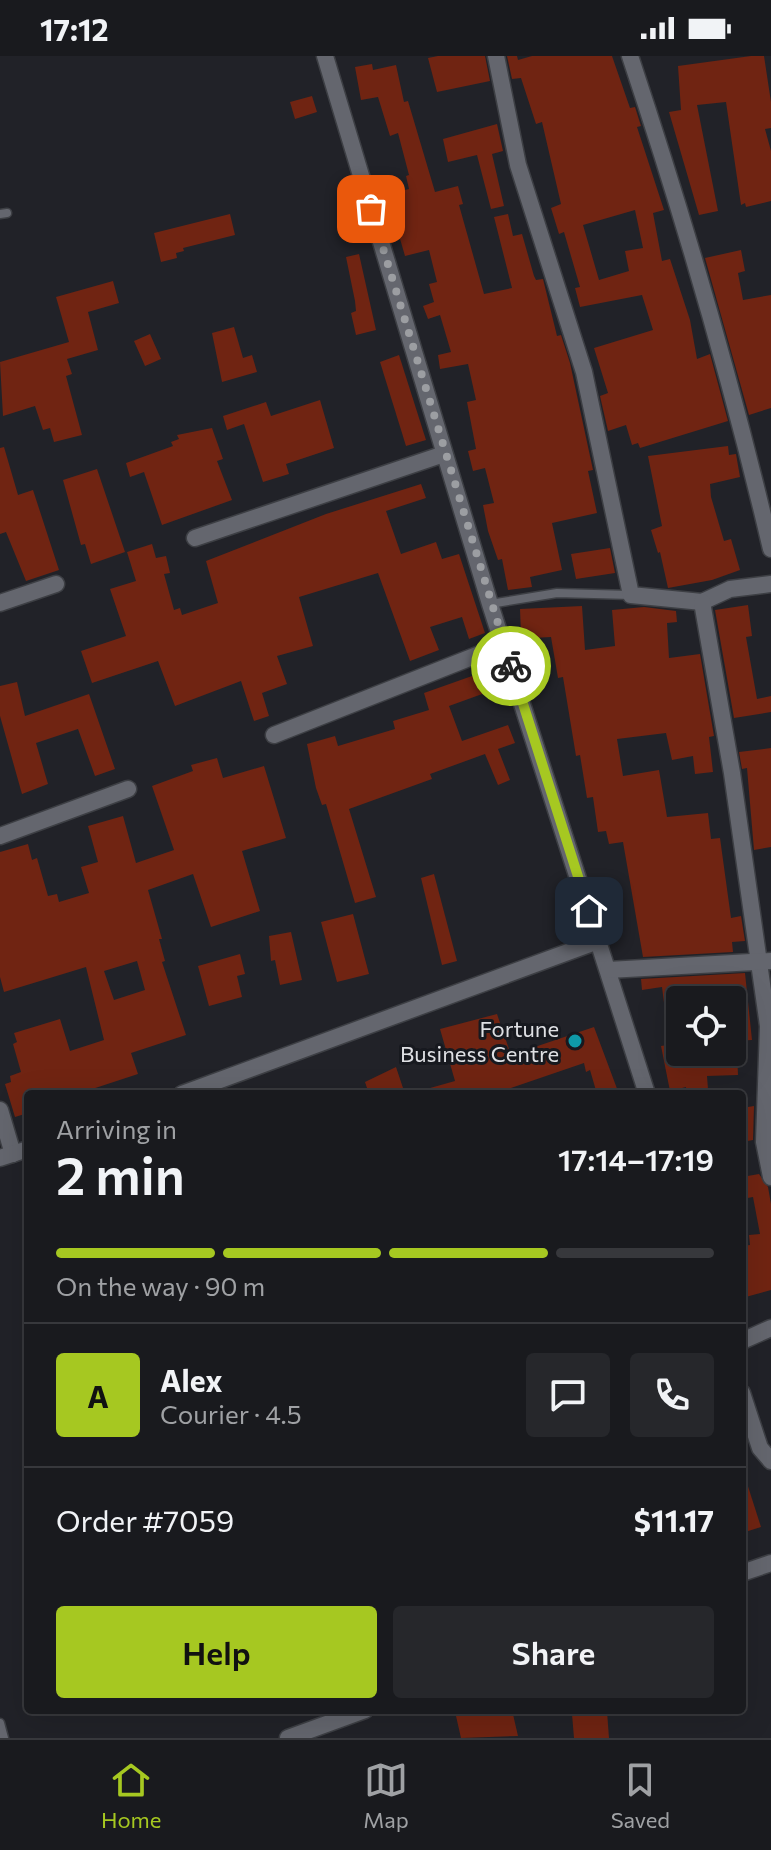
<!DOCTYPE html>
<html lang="en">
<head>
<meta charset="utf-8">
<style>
	body { margin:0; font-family:Commissioner,sans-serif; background:#26272b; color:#f1f3f6; height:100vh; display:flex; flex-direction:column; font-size:30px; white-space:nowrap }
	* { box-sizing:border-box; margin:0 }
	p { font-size:26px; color:#9fa1a4 }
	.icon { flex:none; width:44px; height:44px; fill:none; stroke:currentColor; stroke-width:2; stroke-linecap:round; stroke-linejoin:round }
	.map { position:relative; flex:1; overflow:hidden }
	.sheet { position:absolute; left:24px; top:1034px; width:722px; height:624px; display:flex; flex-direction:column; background:#191a1e; border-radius:8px; box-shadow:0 8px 32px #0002,0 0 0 2px #37383c }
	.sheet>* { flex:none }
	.controls { position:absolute; left:666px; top:930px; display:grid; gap:16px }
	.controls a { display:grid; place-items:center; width:80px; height:80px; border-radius:8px; background:#191a1e; box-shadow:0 8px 32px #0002,0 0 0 2px #37383c; font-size:40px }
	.pin { position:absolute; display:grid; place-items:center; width:68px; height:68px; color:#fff; margin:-34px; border-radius:16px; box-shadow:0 4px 12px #0006 }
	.courier { position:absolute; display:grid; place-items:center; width:80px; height:80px; margin:-40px; border:6px solid #a6c821; border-radius:50%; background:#fff; color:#222; box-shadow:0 2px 10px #0007 }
	.headline em { font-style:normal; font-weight:600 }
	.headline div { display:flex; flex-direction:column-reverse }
	.headline { display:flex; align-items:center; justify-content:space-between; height:136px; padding:0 32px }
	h1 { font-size:52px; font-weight:600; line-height:60px }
	.bar { display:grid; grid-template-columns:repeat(4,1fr); gap:12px 8px; align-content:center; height:96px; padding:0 32px }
	.bar i { height:10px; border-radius:6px; background:#37383c }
	.bar .selected { background:#a6c821 }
	.bar p { grid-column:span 4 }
	.line { display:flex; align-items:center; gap:20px; padding:0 32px; border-top:2px solid #37383c }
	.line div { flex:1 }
	.round { display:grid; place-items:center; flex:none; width:84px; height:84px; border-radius:8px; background:#26272b }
	.cta { display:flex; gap:16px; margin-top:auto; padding:16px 32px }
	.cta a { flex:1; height:92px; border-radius:8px; background:#a6c821; color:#111; font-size:32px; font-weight:600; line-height:92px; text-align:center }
	.cta a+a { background:#26272b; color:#f1f3f6 }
	.status { display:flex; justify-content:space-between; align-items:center; height:56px; padding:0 40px; background:#191a1e; direction:ltr }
	.status svg { height:22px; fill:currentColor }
	.tab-bar { display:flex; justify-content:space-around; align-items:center; height:112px; border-top:2px solid #37383c; background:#191a1e; font-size:22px; color:#9fa1a4 }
	.tab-bar a { display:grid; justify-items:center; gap:4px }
	.tab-bar .selected { color:#a6c821 }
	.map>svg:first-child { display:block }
	.building { fill:#702412; fill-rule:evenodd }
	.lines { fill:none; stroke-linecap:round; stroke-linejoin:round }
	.lane-casing { stroke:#3d3f44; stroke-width:11 }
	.street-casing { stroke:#3d3f44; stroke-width:19 }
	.lane { stroke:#64666e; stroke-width:8 }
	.street { stroke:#64666e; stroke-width:16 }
	.done { stroke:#9c9ea2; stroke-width:8; stroke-dasharray:0 14.4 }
	.route { stroke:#a6c821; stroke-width:10 }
	.culture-dot { fill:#0f9aa8; stroke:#17191f; stroke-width:3 }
	.labels { text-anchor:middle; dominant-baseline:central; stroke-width:6; stroke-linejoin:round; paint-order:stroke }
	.poi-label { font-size:22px; fill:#dfe0e4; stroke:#17191f; text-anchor:end }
</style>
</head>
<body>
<div class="status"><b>17:12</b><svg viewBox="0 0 49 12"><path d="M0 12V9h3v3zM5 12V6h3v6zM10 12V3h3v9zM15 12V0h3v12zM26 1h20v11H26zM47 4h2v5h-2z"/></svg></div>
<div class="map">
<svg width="771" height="1682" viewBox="0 0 771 1682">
	<rect width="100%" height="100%" fill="#212228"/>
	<g class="building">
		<path d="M438 0H485L490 25 437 36 428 2Z"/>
		<path d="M507 0H517L518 4 532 0H612L630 52 635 51 641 70 637 71 664 154 653 157 662 205 670 203 690 264 697 303 710 298 728 365 640 392 638 387 632 389 626 369 608 375 600 340 608 337 594 292 653 274 642 239 580 251 575 232 580 231 564 176 559 178 551 152 561 148 542 66 536 68 521 22 512 23ZM635 154 643 192 625 195 629 215 599 224 583 169Z"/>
		<path d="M751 0H764L771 46V72L765 73 771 95V145L746 151 745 147 741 149 726 46 697 49 718 155 699 159 669 56 681 54 678 10Z"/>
		<path d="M372 8 373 14 396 9 404 46 408 45 435 136 458 130 463 148 459 149 484 238 512 232 494 161 508 158 513 180 522 178 534 220 536 224 543 223 557 280 561 279 570 307 593 414 588 415 597 457 552 467 562 514 530 521 532 531 508 534 502 503 498 504 488 475 483 449 494 447 485 412 473 415 468 395 476 393 467 346 476 344 468 308 440 313 438 299 451 296 440 259 428 263 423 250 434 246 429 228 437 226 429 194 405 200 387 138 409 133 406 120 409 119 398 77 390 80 378 41 361 44 355 11Z"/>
		<path d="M312 40 317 56 295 63 290 46Z"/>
		<path d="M497 68 503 95 492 98 504 150 491 153 477 99 448 106 443 83Z"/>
		<path d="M230 158 235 179 183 192 184 195 176 197 177 202 161 206 154 177Z"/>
		<path d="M741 194 745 215 738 217 743 244 771 239V352L749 359 705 202Z"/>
		<path d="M359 198 376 274 356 279 351 257 356 255 355 245 346 201Z"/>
		<path d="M113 225 119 247 88 256 98 294 67 303 72 318 66 320 82 379 54 386 50 372 43 374 35 350 3 360 0 306 69 286 56 241Z"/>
		<path d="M234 271 243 302 252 299 257 316 222 326 212 277Z"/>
		<path d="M150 278 161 303 145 310 134 285Z"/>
		<path d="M399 299 426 384 406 390 380 306Z"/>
		<path d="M320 344 334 392 286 408 289 418 263 426 244 368 227 374 223 360 266 346 271 360Z"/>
		<path d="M212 372 223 403 217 405 232 444 162 469 144 416 130 421 126 407 173 390 171 386 179 383 177 379Z"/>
		<path d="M728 390 729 399 736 398 740 421 710 428 711 441 724 485 731 483 740 514 712 524 668 532 660 496 658 497 651 474 662 470 648 400Z"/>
		<path d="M4 391 18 439 33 434 59 514 26 525 6 476 0 478V392Z"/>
		<path d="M97 413 125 496 91 508 85 488 81 489 63 424Z"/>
		<path d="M421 428 426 442 386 455 401 498 436 486 442 503 459 498 485 577 469 583 462 561 430 571 439 594 410 605 378 517 299 541 313 590 277 600 287 628 262 637 269 660 254 665 241 625 175 650 158 605 92 627 81 595 126 580 110 533 136 525 127 496 152 488 156 502 166 500 170 517 164 518 174 554 180 552 182 559 218 547 206 505 326 458Z"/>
		<path d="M610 492 615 517 576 523 571 498Z"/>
		<path d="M748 549 752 580 746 581 757 643 771 640V656L734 662 715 554Z"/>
		<path d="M582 550 585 594 615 590 612 554 644 551 676 555 677 566 667 567 669 602 700 598 714 680 709 681 713 716 695 718 693 700 672 704 666 677 617 683 623 720 659 714 667 761 708 757 711 783 720 782 731 862 741 860 745 885 732 886 733 896 643 901 623 786 609 788 606 775 598 776 593 741 587 742 580 699 576 700 563 621 558 622 551 581 533 582V577L521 578 520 553Z"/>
		<path d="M489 614 496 633 449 650 462 685 508 669 515 687 498 693 510 724 498 729 485 698 430 718 432 723 349 753 376 841 355 847 326 748 322 749 316 732 307 688 335 680 338 690 395 673 393 665 429 654 424 637Z"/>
		<path d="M17 626 25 660 89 638 115 713 95 720 78 673 36 687 48 728 22 738 0 660V630Z"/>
		<path d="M771 692V791L754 794 747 712 742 713 739 696Z"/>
		<path d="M217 702 223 722 264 710 286 782 242 795 260 855 211 871 193 818 148 834 162 883H159L165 905 162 906 186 979 131 997 138 1018 77 1038H28V1057L15 1061 5 1028 11 1026 10 1020 21 1016 13 988 17 986 14 977 60 963 70 995 104 984 86 911 4 936 0 921V796L28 788 32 804 37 802 48 840 57 838 59 846 89 837 81 811 98 806 88 770 123 760 136 807 174 794 152 730 193 715 191 709ZM137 905 145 934 114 944 104 915Z"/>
		<path d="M434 818 457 905 442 909 421 822Z"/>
		<path d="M353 858 369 918 337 926 321 866Z"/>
		<path d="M291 876 302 924 280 929 275 904 271 905 269 880Z"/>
		<path d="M240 898 245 918 237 920 242 941 209 950 198 910Z"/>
		<path d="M745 917 752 984 732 985V944H680V986H669L662 931 642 934 641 923Z"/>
		<path d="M497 958 511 999 594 971 619 1038H597L590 1014 586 1016 584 1007 493 1038H424L423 1034 455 1025 440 973Z"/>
		<path d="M680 987V996H737L738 1019 707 1020 708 1033 686 1036V1031L670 1035 661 990Z"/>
		<path d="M396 1011 405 1038H369L365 1026Z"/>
		<path d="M754 1050 753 1084 742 1086V1052Z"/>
		<path d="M759 1118 768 1131 771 1148V1234L742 1242V1190L750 1189 749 1179 760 1178 753 1141 742 1143V1121Z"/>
		<path d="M745 1421 761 1471 742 1477V1422Z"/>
		<path d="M486 1654H512L518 1680 461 1682 456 1660Z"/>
		<path d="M607 1655 609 1682H574L572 1658Z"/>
	</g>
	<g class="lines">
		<defs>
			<g id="lane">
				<path d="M0 158 7 157"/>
				<path d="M490 548 557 537 631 539"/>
				<path d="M0 1667 4 1682"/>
			</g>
			<g id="street">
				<path d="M325 0 490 548 647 1038"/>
				<path d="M496 0 518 109 584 316 631 539 702 546 730 533 771 528"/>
				<path d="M630 0C684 162 732 327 771 493"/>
				<path d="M195 482 444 398"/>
				<path d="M702 546 732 717 768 970 764 1086 771 1121"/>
				<path d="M0 547 56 528"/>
				<path d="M274 679 505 588"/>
				<path d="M0 780 128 733"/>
				<path d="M608 914 771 905"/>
				<path d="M182 1038 598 885"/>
				<path d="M0 1054 13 1098"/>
				<path d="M0 1102 28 1093"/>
				<path d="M742 1285 771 1272"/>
				<path d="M742 1337 760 1392 771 1405"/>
				<path d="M742 1517 771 1507"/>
				<path d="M288 1682 365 1654"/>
			</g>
		</defs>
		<use href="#lane" class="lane-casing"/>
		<use href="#street" class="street-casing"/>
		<use href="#lane" class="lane"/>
		<use href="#street" class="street"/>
	</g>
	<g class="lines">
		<path class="done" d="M371 153 511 610"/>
		<path class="route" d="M511 610 589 855"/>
	</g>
	<circle class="culture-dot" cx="575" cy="985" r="8"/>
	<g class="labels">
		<g class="poi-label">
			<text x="559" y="972">Fortune<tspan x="559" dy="25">Business Centre</tspan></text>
		</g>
	</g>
</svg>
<div class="controls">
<a><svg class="icon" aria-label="locate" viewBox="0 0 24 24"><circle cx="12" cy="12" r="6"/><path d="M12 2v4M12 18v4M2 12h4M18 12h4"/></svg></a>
</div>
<div class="pin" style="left:371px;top:153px;background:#ea580c"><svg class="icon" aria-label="bag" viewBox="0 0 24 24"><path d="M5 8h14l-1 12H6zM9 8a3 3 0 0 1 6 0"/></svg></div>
<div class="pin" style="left:589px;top:855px;background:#1f2937"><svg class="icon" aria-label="home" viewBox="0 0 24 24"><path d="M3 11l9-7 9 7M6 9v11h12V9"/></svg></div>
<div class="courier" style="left:511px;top:610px"><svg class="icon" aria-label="bike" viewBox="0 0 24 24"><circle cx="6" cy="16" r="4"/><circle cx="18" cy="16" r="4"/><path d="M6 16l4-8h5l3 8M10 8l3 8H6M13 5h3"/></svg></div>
<section class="sheet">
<div class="headline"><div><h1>2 min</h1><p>Arriving in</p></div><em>17:14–17:19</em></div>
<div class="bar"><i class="selected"></i><i class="selected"></i><i class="selected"></i><i></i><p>On the way · 90 m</p></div>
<div class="line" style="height:144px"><b class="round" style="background:#a6c821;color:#111">A</b><div><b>Alex</b><p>Courier · 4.5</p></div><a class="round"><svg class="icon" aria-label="chat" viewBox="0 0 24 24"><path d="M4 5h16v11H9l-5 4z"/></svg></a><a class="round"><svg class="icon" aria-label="phone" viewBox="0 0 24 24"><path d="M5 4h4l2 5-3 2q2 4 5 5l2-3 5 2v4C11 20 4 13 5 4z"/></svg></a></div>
<div class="line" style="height:104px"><div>Order #7059</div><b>$11.17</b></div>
<div class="cta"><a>Help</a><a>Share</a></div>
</section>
</div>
<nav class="tab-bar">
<a class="selected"><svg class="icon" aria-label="home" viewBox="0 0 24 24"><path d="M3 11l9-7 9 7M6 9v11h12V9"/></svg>Home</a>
<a><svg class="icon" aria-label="map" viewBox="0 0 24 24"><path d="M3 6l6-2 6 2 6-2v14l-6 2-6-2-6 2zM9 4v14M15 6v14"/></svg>Map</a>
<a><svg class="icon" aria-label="saved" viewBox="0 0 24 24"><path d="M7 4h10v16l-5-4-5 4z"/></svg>Saved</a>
</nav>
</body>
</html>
